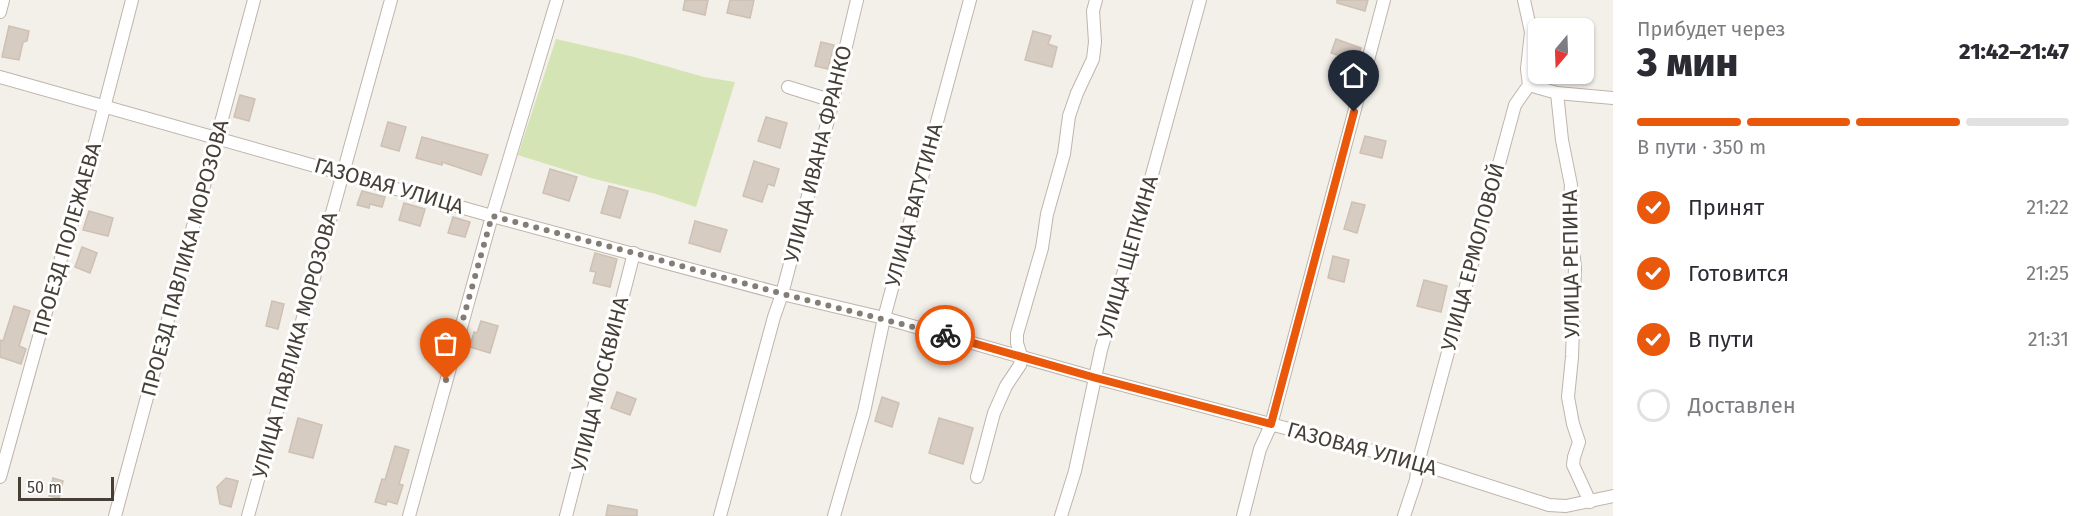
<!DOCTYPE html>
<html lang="ru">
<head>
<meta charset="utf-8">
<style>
	body { margin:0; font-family:"Fira Sans",sans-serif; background:#f7f7f7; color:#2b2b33; height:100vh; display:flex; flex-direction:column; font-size:22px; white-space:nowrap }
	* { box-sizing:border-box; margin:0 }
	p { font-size:20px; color:#7c7c81 }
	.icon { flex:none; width:33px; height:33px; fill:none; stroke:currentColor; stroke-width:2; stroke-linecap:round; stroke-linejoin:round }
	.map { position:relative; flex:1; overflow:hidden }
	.details { display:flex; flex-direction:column; background:#fff; width:480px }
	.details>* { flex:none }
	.needle { width:39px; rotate:199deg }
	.controls { position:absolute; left:1528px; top:18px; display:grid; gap:12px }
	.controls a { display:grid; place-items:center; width:66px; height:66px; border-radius:9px; background:#fff; box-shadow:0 2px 4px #0004; font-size:30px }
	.scale { position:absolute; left:18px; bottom:15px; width:96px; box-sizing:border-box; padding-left:6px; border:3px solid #463f38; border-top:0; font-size:16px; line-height:21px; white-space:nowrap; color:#463f38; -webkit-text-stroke:4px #fff; paint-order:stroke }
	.pin { position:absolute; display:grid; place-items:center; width:51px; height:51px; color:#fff; margin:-62px -26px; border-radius:50% 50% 50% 0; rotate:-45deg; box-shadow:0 0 6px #0007 }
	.pin .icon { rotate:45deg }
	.courier { position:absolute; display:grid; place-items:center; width:60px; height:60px; margin:-30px; border:4px solid #ea580c; border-radius:50%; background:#fff; color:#222; box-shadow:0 2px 8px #0007 }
	.head em { font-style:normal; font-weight:800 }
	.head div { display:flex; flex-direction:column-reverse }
	.head { display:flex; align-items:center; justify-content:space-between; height:102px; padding:0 24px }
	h1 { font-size:39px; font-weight:800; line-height:45px }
	.bar { display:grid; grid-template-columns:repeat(4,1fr); gap:9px 6px; align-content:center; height:72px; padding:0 24px }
	.bar i { height:8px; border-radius:4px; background:#e1e1e2 }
	.bar .active { background:#ea580c }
	.bar p { grid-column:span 4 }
	ol { padding:0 24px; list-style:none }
	li { display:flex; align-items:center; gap:18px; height:66px }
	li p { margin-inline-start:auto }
	li .icon { padding:6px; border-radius:50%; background:#ea580c; color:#fff; stroke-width:4 }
	li:last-child { color:#7c7c81 }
	li i { width:33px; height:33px; border:3px solid #e1e1e2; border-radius:50% }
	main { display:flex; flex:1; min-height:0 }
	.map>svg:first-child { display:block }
	.green { fill:#d5e4b4 }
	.building { fill:#d7ccc2; stroke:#cec0b3; stroke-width:1.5 }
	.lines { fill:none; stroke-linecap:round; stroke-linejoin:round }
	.minor-casing { stroke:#beb5ac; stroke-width:14 }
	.minor { stroke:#fff; stroke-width:12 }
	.done { stroke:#837d76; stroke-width:6; stroke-dasharray:0 10.8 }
	.route { stroke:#ea580c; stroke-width:8 }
	.labels { text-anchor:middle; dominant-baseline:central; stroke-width:6; stroke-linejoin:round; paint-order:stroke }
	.street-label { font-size:21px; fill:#463f38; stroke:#fff }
</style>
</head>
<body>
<main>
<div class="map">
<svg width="1613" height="516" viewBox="0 0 1613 516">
	<rect width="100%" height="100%" fill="#f3efe9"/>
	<path class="green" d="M556 39 630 56 704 77 735 82 696 207 656 194 591 178 518 155Z"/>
	<g class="building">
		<path d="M685 0H708L705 15 683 10Z"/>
		<path d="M730 0H754L750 18 727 13Z"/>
		<path d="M1337 0H1368L1365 11 1337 3Z"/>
		<path d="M9 26 29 31 27 41 23 42 19 60 2 57Z"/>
		<path d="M1033 31 1051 36 1048 44 1057 47 1052 67 1025 60Z"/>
		<path d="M1336 39 1361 48 1357 61 1331 53Z"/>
		<path d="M821 42 834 45 828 69 815 66Z"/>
		<path d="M240 95 255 99 249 121 234 117Z"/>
		<path d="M766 117 787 123 780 148 758 141Z"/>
		<path d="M388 122 406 127 399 151 381 146Z"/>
		<path d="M1365 136 1386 141 1382 158 1360 153Z"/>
		<path d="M422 137 488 155 481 175 442 162V165L416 158Z"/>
		<path d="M754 161 779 169 774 186 768 184 762 202 743 196Z"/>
		<path d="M550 169 577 177 569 201 543 193Z"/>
		<path d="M609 186 628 191 620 218 601 213Z"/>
		<path d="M362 191 385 197 382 207 370 204 369 208 357 205Z"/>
		<path d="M1352 202 1365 205 1357 233 1344 229Z"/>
		<path d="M404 203 425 209 420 226 399 220Z"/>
		<path d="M89 211 113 218 108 236 83 230Z"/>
		<path d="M453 217 470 222 465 237 448 233Z"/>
		<path d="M695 221 727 230 720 252 689 243Z"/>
		<path d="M82 247 97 253 90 273 75 267Z"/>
		<path d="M595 253 617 259 610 287 593 283 596 272 590 271Z"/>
		<path d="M1333 256 1349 260 1344 282 1328 278Z"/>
		<path d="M1424 280 1447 286 1441 312 1417 306Z"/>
		<path d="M272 301 284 304 278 329 266 326Z"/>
		<path d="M14 306 30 311 19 346 26 349 21 364 0 357V340L3 341Z"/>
		<path d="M481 321 498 326 490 353 470 347 474 332 477 333Z"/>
		<path d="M617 392 636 399 630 415 611 408Z"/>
		<path d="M882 397 899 403 892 427 875 421Z"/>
		<path d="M298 418 322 425 313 458 289 452Z"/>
		<path d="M939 418 973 428 963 464 929 453Z"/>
		<path d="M395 446 409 450 399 484 403 485 397 504 387 501 386 505 375 502 382 479 385 480Z"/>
		<path d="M53 478 63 481 59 498 49 496Z"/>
		<path d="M226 478 238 481 231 507 220 504 217 487Z"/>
		<path d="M608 505 637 510V516H606Z"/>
	</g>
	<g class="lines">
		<defs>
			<g id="minor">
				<path d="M0 12 3 0"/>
				<path d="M0 77 492 216 782 294 884 318 1096 378 1418 463 1549 505 1566 506 1613 496"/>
				<path d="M1529 85 1557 93 1613 98"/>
				<path d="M788 87 833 101"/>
				<path d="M1557 93 1562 140 1571 185 1569 212 1575 268 1572 357 1568 397 1573 424 1579 442 1574 457 1573 465 1590 502"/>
				<path d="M0 477 59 265 85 181 132 0"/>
				<path d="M977 477 994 413 1006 386 1020 365 1021 356 1017 343V334L1042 248 1047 214 1064 154 1069 116 1077 93 1093 59 1095 42 1093 11 1096 0"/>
				<path d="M115 516 254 0"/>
				<path d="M248 516 391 0"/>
				<path d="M409 516 492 216 557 0"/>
				<path d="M566 516 634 253"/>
				<path d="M720 516 774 317 782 294 833 101 857 0"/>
				<path d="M834 516 864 412 884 318 970 0"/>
				<path d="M1061 516 1075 471 1101 350 1150 182 1200 0"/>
				<path d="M1243 516 1260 449 1271 425 1384 0"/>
				<path d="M1404 516 1416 480 1418 463 1515 105 1529 85 1527 69 1531 32 1524 0"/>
			</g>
		</defs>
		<use href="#minor" class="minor-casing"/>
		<use href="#minor" class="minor"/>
	</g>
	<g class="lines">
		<path class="done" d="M446 380 492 216 634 253 783 294 945 335"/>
		<path class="route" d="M945 335 1096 378 1271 424 1354 112"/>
	</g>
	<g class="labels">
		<g class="street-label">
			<text transform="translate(818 154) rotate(-76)">УЛИЦА ИВАНА ФРАНКО</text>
			<text transform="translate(389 186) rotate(16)">ГАЗОВАЯ УЛИЦА</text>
			<text transform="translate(914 205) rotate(-75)">УЛИЦА ВАТУТИНА</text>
			<text transform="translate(67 239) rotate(-74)">ПРОЕЗД ПОЛЕЖАЕВА</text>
			<text transform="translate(1128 257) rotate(-74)">УЛИЦА ЩЕПКИНА</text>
			<text transform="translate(1473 257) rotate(-75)">УЛИЦА ЕРМОЛОВОЙ</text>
			<text transform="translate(185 258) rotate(-75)">ПРОЕЗД ПАВЛИКА МОРОЗОВА</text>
			<text transform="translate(1571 264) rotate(-91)">УЛИЦА РЕПИНА</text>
			<text transform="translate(295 345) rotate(-75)">УЛИЦА ПАВЛИКА МОРОЗОВА</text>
			<text transform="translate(600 384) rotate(-76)">УЛИЦА МОСКВИНА</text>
			<text transform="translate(1362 449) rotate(15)">ГАЗОВАЯ УЛИЦА</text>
		</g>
	</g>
</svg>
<div class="controls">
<a><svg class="needle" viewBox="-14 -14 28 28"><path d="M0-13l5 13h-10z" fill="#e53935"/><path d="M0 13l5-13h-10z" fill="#7c7c81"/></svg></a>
</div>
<div class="scale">50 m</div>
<div class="pin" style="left:446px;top:380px;background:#ea580c"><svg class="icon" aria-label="bag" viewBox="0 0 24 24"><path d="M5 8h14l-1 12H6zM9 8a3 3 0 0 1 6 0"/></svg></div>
<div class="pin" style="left:1354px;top:112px;background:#1f2937"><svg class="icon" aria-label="home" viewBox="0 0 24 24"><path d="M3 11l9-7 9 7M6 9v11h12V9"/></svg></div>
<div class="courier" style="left:945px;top:335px"><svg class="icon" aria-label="bike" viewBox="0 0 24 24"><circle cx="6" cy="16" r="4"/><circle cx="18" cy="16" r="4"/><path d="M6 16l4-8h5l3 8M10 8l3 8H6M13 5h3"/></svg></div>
</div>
<section class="details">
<div class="head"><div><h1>3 мин</h1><p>Прибудет через</p></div><em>21:42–21:47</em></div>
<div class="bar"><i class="active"></i><i class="active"></i><i class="active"></i><i></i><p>В пути · 350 m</p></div>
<ol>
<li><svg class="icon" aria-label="check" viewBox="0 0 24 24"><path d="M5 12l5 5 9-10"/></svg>Принят<p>21:22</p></li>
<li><svg class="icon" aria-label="check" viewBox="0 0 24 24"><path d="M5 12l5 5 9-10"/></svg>Готовится<p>21:25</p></li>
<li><svg class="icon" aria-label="check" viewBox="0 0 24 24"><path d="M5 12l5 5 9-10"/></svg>В пути<p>21:31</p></li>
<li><i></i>Доставлен</li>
</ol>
</section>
</main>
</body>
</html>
